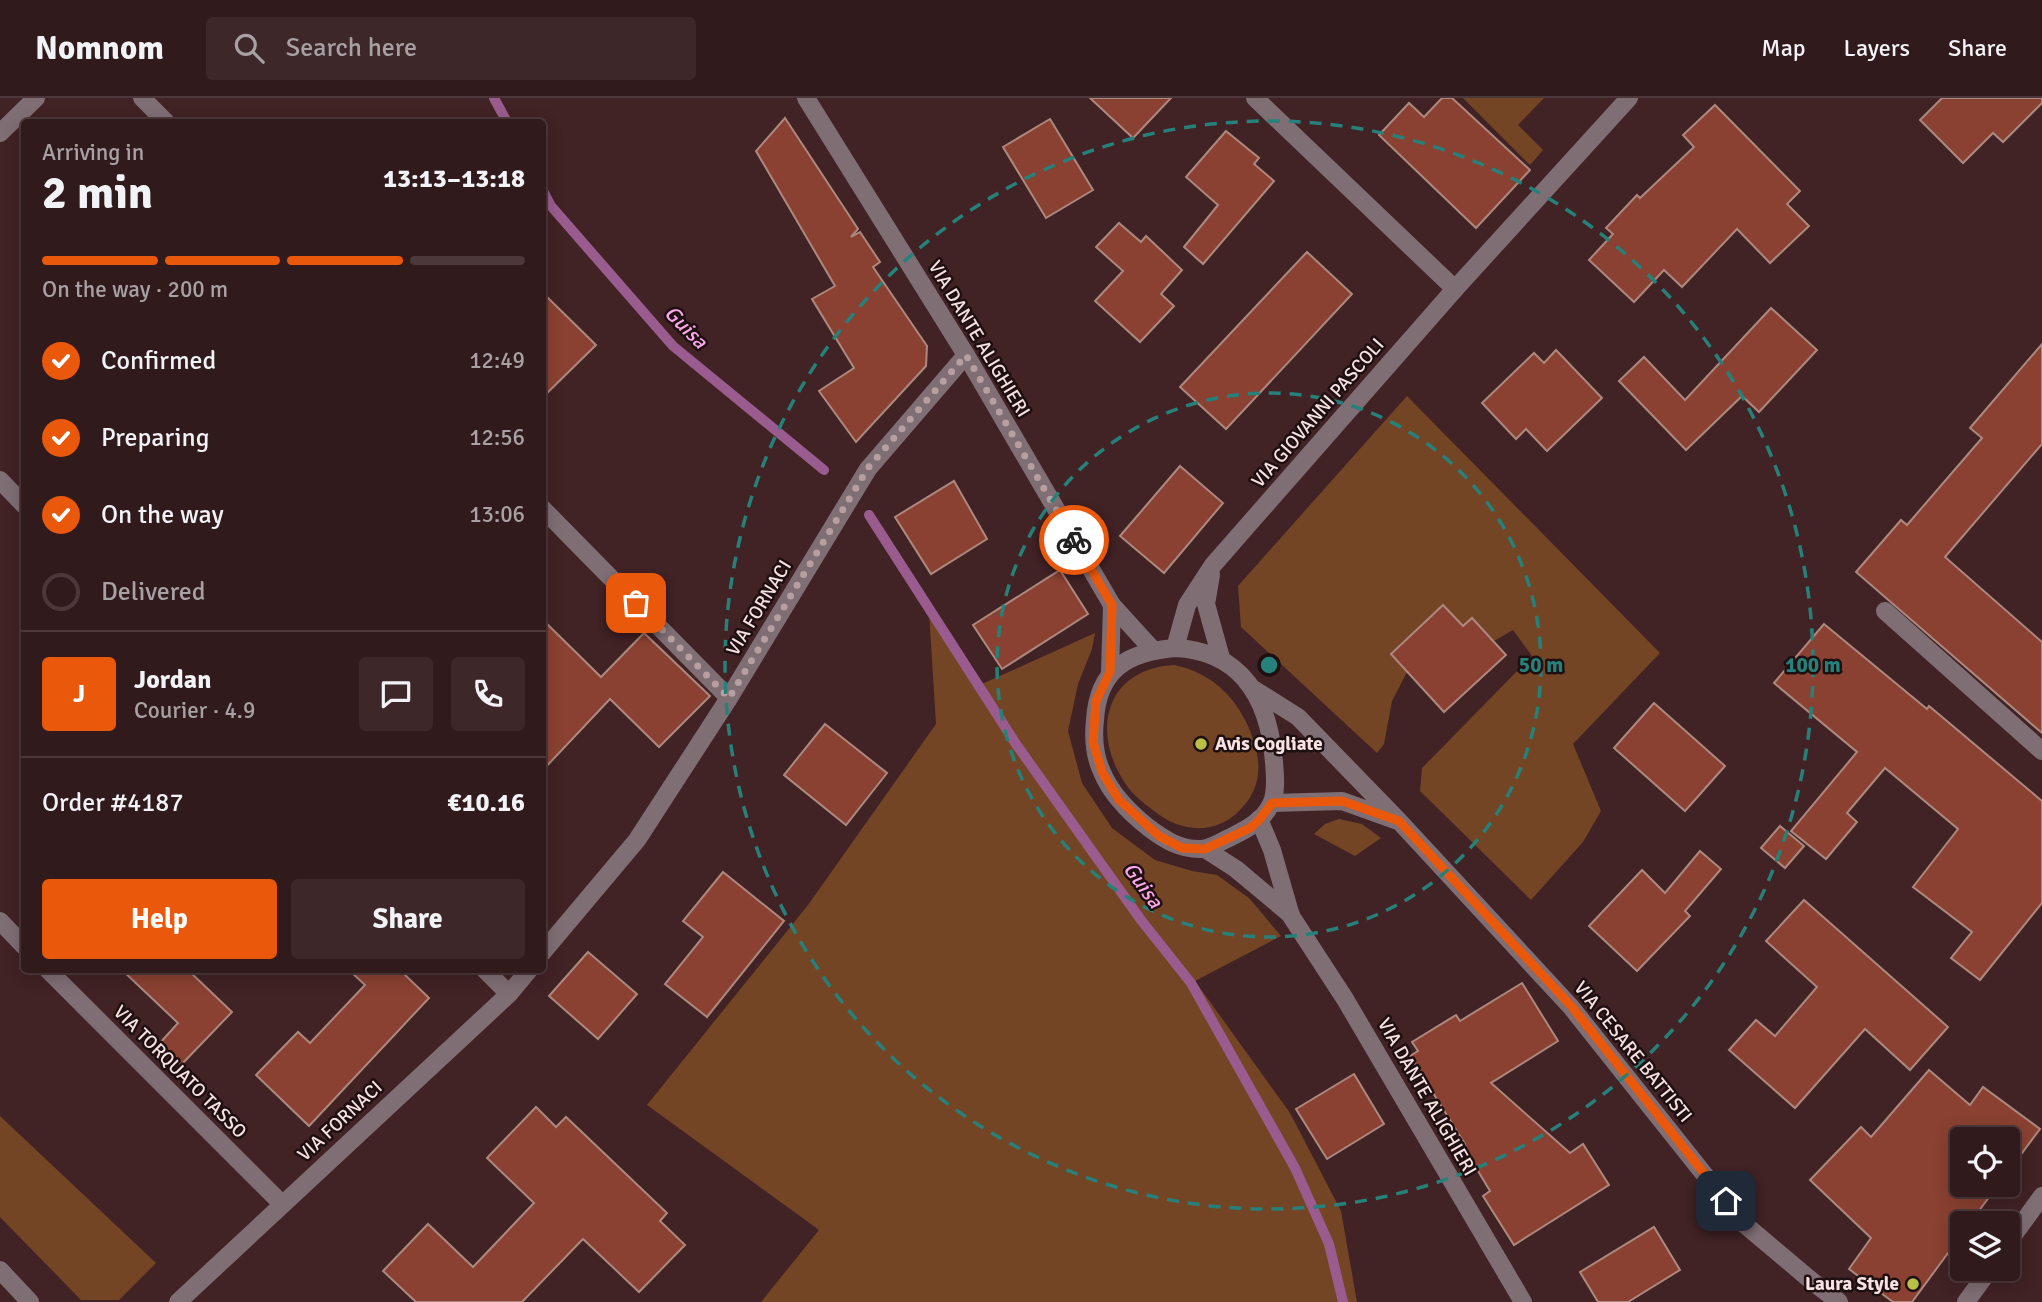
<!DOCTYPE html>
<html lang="en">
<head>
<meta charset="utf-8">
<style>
	body { margin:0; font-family:Signika,sans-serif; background:#3d2729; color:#f1f3f6; height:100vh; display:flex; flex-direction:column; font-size:26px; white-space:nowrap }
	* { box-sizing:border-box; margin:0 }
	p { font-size:23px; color:#a8a1a3 }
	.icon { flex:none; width:38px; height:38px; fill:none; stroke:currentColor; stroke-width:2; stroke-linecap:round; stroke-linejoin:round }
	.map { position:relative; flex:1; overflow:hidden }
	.details { position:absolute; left:21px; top:21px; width:525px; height:854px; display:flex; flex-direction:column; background:#311a1c; border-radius:7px; box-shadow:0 4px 18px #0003,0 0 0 2px #4c383b }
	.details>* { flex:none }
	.fabs { position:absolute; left:1950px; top:1029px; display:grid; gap:14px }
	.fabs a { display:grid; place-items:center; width:70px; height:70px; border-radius:7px; background:#311a1c; box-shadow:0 4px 18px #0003,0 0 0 2px #4c383b; font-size:35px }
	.pin { position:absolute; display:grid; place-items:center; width:60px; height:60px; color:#fff; margin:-30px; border-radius:14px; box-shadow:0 4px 10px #0006 }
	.courier { position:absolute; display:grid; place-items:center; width:70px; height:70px; margin:-35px; border:5px solid #ea580c; border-radius:50%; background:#fff; color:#222; box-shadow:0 2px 9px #0007 }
	.head em { font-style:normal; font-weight:700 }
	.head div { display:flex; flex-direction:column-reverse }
	.head { display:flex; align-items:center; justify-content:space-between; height:119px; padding:0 21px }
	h1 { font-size:46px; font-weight:700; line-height:52px }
	.bar { display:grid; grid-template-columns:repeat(4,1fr); gap:10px 7px; align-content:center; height:84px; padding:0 21px }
	.bar i { height:9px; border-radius:5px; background:#4c383b }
	.bar .active { background:#ea580c }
	.bar p { grid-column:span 4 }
	.line { display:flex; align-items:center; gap:18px; padding:0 21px; border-top:2px solid #4c383b }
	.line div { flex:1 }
	.round { display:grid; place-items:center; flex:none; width:74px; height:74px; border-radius:7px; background:#3d2729 }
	ol { padding:0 21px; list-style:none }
	li { display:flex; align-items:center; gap:21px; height:77px }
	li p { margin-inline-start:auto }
	li .icon { padding:7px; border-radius:50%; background:#ea580c; color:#fff; stroke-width:4 }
	li:last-child { color:#a8a1a3 }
	li i { width:38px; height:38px; border:4px solid #4c383b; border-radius:50% }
	.cta { display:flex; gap:14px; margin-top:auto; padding:14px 21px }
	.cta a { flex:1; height:80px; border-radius:7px; background:#ea580c; color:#fff; font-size:28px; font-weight:700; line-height:80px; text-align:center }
	.cta a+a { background:#3d2729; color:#f1f3f6 }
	header { display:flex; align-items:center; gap:42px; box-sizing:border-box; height:98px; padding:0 35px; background:#311a1c; border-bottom:2px solid #4c383b }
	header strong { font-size:33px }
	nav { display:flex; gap:38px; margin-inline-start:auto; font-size:24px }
	.search { width:490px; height:63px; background:#3d2729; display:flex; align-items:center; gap:18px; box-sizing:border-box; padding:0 24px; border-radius:7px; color:#a8a1a3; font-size:26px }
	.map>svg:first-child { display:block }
	.green { fill:#744525 }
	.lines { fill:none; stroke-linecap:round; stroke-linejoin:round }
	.stream { stroke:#9a5c8e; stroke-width:10 }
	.building { fill:#8a4131; stroke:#ad887f; stroke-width:2 }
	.minor { stroke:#7f6e74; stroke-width:18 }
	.done { stroke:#b79ea0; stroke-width:7; stroke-dasharray:0 12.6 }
	.route { stroke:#ea580c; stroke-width:9 }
	.ring { fill:none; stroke:#26817a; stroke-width:3.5; stroke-dasharray:12 9 }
	.poi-dot { fill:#bac046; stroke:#1e1011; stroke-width:2.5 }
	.labels { text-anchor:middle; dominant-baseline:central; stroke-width:5; stroke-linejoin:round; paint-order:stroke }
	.street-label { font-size:19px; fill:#f7e1e2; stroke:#1e1011 }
	.poi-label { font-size:19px; font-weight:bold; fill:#f7e1e2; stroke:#1e1011; text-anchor:start }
	.water-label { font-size:21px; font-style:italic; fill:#fea7ec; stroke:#1e1011 }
	.centre { fill:#26817a; stroke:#1e1011; stroke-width:3.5 }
	.ring-label { font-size:21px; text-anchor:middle; font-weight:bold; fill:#26817a; stroke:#1e1011; stroke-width:5; stroke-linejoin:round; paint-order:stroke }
</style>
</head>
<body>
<header>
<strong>Nomnom</strong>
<div class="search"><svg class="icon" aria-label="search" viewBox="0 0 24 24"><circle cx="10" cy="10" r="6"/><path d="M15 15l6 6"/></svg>Search here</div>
<nav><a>Map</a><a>Layers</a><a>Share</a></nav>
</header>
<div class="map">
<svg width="2042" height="1204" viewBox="0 0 2042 1204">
	<rect width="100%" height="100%" fill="#412225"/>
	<g class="green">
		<path d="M1463 0H1544L1518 27 1543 52 1530 67Z"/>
		<path d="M1407 298 1660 555 1573 646 1601 713 1583 744 1531 802 1420 693 1422 670 1532 558 1513 532 1494 543 1472 520 1463 528 1443 508 1391 556 1407 574 1392 603 1384 646 1377 655 1241 529 1238 488Z"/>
		<path d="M929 513 982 586 1095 535 1092 551 1078 586 1068 633 1082 685 1112 730 1155 762 1192 773 1217 777 1249 800 1281 838 1195 883 1290 1015 1341 1113 1357 1204H761L819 1132 647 1007 808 807 936 626Z"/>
		<path d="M1174 567C1215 575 1242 605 1254 644 1262 669 1260 692 1240 712 1215 738 1180 734 1154 713 1144 705 1134 698 1127 688 1090 636 1104 571 1174 567Z"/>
		<path d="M1339 721 1362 726 1381 740 1355 758 1314 736 1325 726Z"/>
		<path d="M0 1018 156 1165 119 1202H81L0 1119Z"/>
	</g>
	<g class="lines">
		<g class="stream">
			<path d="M494 0 507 24"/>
			<path d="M542 91 551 108 673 248 824 372"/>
			<path d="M869 417 1016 646 1141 822 1191 885 1295 1070 1329 1146 1343 1204"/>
		</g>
	</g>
	<g class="building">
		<path d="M1090 0H1171L1133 40Z"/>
		<path d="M1442 0H1452L1530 72 1476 130 1379 37 1409 5 1424 19Z"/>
		<path d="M1942 0H2042V5L2003 44 1993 35 1963 65 1920 22Z"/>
		<path d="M1715 7 1800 93 1787 106 1809 128 1770 165 1737 131 1682 189 1664 172 1634 204 1589 162 1613 136 1606 130 1637 97 1640 100 1694 49 1683 37Z"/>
		<path d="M785 20 858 131 851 139 860 134 880 164 873 169 927 248 926 268 856 344 819 293 854 270 812 201 835 188 756 53Z"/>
		<path d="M1050 21 1093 92 1046 120 1003 49Z"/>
		<path d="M1226 33 1259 60 1254 66 1274 83 1203 166 1184 149 1218 107 1186 79Z"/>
		<path d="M1119 125 1141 144 1146 138 1182 172 1161 196 1174 208 1140 244 1095 203 1123 173 1096 149Z"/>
		<path d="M1307 154 1352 196 1226 331 1180 289Z"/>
		<path d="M542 194 596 247 542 300Z"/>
		<path d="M1771 210 1817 252 1759 314 1742 298 1686 352 1619 283 1644 259 1685 302Z"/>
		<path d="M2042 246V346L1945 459 2042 544V635L1856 474 1901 422 1907 427 1982 340 1970 330Z"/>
		<path d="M1556 252 1602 300 1547 353 1526 331 1516 341 1482 305 1534 255 1544 265Z"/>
		<path d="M1180 368 1223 405 1164 475 1120 438Z"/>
		<path d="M954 383 987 441 931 476 895 419Z"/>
		<path d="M1060 472 1088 516 1002 571 973 527Z"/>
		<path d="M1443 507 1463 528 1472 520 1506 557 1444 614 1391 556Z"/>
		<path d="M542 521 601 579 644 535 710 598 659 649 610 601 542 673Z"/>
		<path d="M1824 526 1927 611 1929 608 2042 703V805L1980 882 1951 860 1972 834 1913 789 1958 731 1885 670 1847 715 1857 724 1826 761 1791 733 1857 654 1774 585Z"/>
		<path d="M1654 605 1725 668 1685 713 1614 650Z"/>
		<path d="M825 626 887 675 846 727 784 677Z"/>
		<path d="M1780 728 1804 748 1785 770 1761 750Z"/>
		<path d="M1700 753 1721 771 1685 813 1690 818 1637 873 1589 828 1642 772 1665 795Z"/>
		<path d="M723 774 784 823 707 919 665 886 703 839 683 823Z"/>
		<path d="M1804 802 1948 929 1910 972 1865 931 1795 1010 1729 952 1756 922 1775 938 1817 889 1766 843Z"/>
		<path d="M588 854 637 896 598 941 549 898Z"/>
		<path d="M122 872H188L232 914 181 967 159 946 178 925Z"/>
		<path d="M349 872H400L429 900 309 1028 256 977 298 934 310 945 365 887Z"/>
		<path d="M1522 885 1558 943 1491 985 1570 1055 1583 1046 1609 1087 1514 1147 1483 1098 1490 1093 1463 1048 1465 1046 1410 958 1418 953 1412 944 1456 917 1460 923Z"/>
		<path d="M1929 972 1970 1007 1983 989 2040 1031 2007 1075V1041H1962V1087H1998L1970 1125H1962V1136L1912 1204H1893L1849 1171 1871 1140 1810 1082 1861 1029 1871 1039Z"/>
		<path d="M1354 976 1384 1026 1327 1061 1296 1011Z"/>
		<path d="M536 1009 556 1029 566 1019 667 1115 660 1123 685 1147 639 1194 583 1141 522 1204H416L383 1173 428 1126 473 1169 534 1105 487 1060Z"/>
		<path d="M1654 1129 1680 1172 1628 1204H1598L1580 1174Z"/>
	</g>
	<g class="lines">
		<g class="minor">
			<path d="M142 0 166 24"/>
			<path d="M806 0 966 257 1112 507 1153 552"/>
			<path d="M1255 0 1455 191"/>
			<path d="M0 35 36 0"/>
			<path d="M0 382 24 407"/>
			<path d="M542 410 729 600"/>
			<path d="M1211 477 1206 506 1221 560"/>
			<path d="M1885 513 2042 653"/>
			<path d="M1175 550 1187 507 1213 467 1455 191 1629 0"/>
			<path d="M1175 550C1242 553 1269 602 1274 664 1275 676 1277 695 1271 706 1263 723 1247 731 1231 739 1222 743 1211 750 1202 751 1181 752 1165 742 1149 730 1130 715 1111 696 1102 674 1094 657 1093 640 1095 622 1098 572 1127 554 1175 550Z"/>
			<path d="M1110 574 1112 507"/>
			<path d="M1255 592 1298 619 1399 723 1571 909 1743 1125 1813 1184 1839 1204"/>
			<path d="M1272 705 1342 703 1395 722"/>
			<path d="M1259 721 1272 752 1291 818 1345 901 1523 1204"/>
			<path d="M1205 751 1236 771 1291 817"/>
			<path d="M0 823 24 848"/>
			<path d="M542 855 637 742 729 600 868 371 966 257"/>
			<path d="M48 872 282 1106"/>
			<path d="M485 872 509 896"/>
			<path d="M2007 1146 2042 1098"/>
			<path d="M0 1172 30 1204"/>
			<path d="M178 1204 509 896 529 872"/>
			<path d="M1966 1204 1990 1171"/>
		</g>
	</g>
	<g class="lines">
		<path class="done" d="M636 505 729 600 868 370 966 257 1074 442"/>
		<path class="route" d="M1074 442 1112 507 1110 574 1096 603 1093 644 1102 674 1119 702 1159 738 1182 750 1205 751 1250 730 1259 722 1272 705 1342 703 1399 723 1572 909 1726 1103"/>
	</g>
	<g class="ring">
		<circle cx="1269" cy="567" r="272"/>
		<circle cx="1269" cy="567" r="544"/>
	</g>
	<g class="poi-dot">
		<circle cx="1201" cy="646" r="7"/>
		<circle cx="1913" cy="1186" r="7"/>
	</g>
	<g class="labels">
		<g class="street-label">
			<text transform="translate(979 241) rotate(59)">VIA DANTE ALIGHIERI</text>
			<text transform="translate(1318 315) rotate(-49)">VIA GIOVANNI PASCOLI</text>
			<text transform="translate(759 510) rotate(-59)">VIA FORNACI</text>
			<text transform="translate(1633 954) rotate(51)">VIA CESARE BATTISTI</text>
			<text transform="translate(180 974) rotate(45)">VIA TORQUATO TASSO</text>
			<text transform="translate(1427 999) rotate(60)">VIA DANTE ALIGHIERI</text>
			<text transform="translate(340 1023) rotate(-43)">VIA FORNACI</text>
		</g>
		<g class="poi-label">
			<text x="1215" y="646">Avis Cogliate</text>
			<text x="1899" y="1186" text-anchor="end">Laura Style</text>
		</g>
		<g class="water-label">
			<text transform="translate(686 229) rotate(45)">Guisa</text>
			<text transform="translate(1143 787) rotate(54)">Guisa</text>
		</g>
	</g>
	<circle cx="1269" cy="567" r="10" class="centre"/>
	<g class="ring-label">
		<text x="1541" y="574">50 m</text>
		<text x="1813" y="574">100 m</text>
	</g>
</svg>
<div class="fabs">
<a><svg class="icon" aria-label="locate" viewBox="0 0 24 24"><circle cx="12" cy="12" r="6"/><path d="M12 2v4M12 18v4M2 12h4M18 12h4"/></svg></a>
<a><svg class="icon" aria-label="layers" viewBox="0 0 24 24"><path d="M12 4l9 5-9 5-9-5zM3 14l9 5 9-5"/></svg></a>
</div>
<div class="pin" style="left:636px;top:505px;background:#ea580c"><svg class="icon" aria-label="bag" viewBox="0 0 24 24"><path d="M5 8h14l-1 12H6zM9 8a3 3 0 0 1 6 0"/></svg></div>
<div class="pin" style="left:1726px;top:1103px;background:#1f2937"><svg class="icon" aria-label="home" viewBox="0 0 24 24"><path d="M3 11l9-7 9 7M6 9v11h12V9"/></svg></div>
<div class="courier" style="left:1074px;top:442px"><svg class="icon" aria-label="bike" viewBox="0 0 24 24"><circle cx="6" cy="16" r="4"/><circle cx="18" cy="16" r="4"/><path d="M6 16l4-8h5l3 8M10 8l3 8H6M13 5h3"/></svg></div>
<section class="details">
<div class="head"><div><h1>2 min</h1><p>Arriving in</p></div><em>13:13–13:18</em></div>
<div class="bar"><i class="active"></i><i class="active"></i><i class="active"></i><i></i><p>On the way · 200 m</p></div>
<ol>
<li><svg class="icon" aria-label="check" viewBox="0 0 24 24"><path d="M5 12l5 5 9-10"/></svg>Confirmed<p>12:49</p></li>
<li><svg class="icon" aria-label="check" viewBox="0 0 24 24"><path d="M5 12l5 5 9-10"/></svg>Preparing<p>12:56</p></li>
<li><svg class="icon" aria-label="check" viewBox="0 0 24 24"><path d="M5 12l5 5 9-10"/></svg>On the way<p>13:06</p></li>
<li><i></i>Delivered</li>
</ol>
<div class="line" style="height:126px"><b class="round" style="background:#ea580c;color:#fff">J</b><div><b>Jordan</b><p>Courier · 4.9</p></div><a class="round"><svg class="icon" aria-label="chat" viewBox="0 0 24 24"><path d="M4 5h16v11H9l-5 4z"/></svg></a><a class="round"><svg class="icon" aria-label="phone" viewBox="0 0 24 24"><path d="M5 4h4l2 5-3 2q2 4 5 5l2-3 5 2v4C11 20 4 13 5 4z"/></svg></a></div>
<div class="line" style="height:91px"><div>Order #4187</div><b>€10.16</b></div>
<div class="cta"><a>Help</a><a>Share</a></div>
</section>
</div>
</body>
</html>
